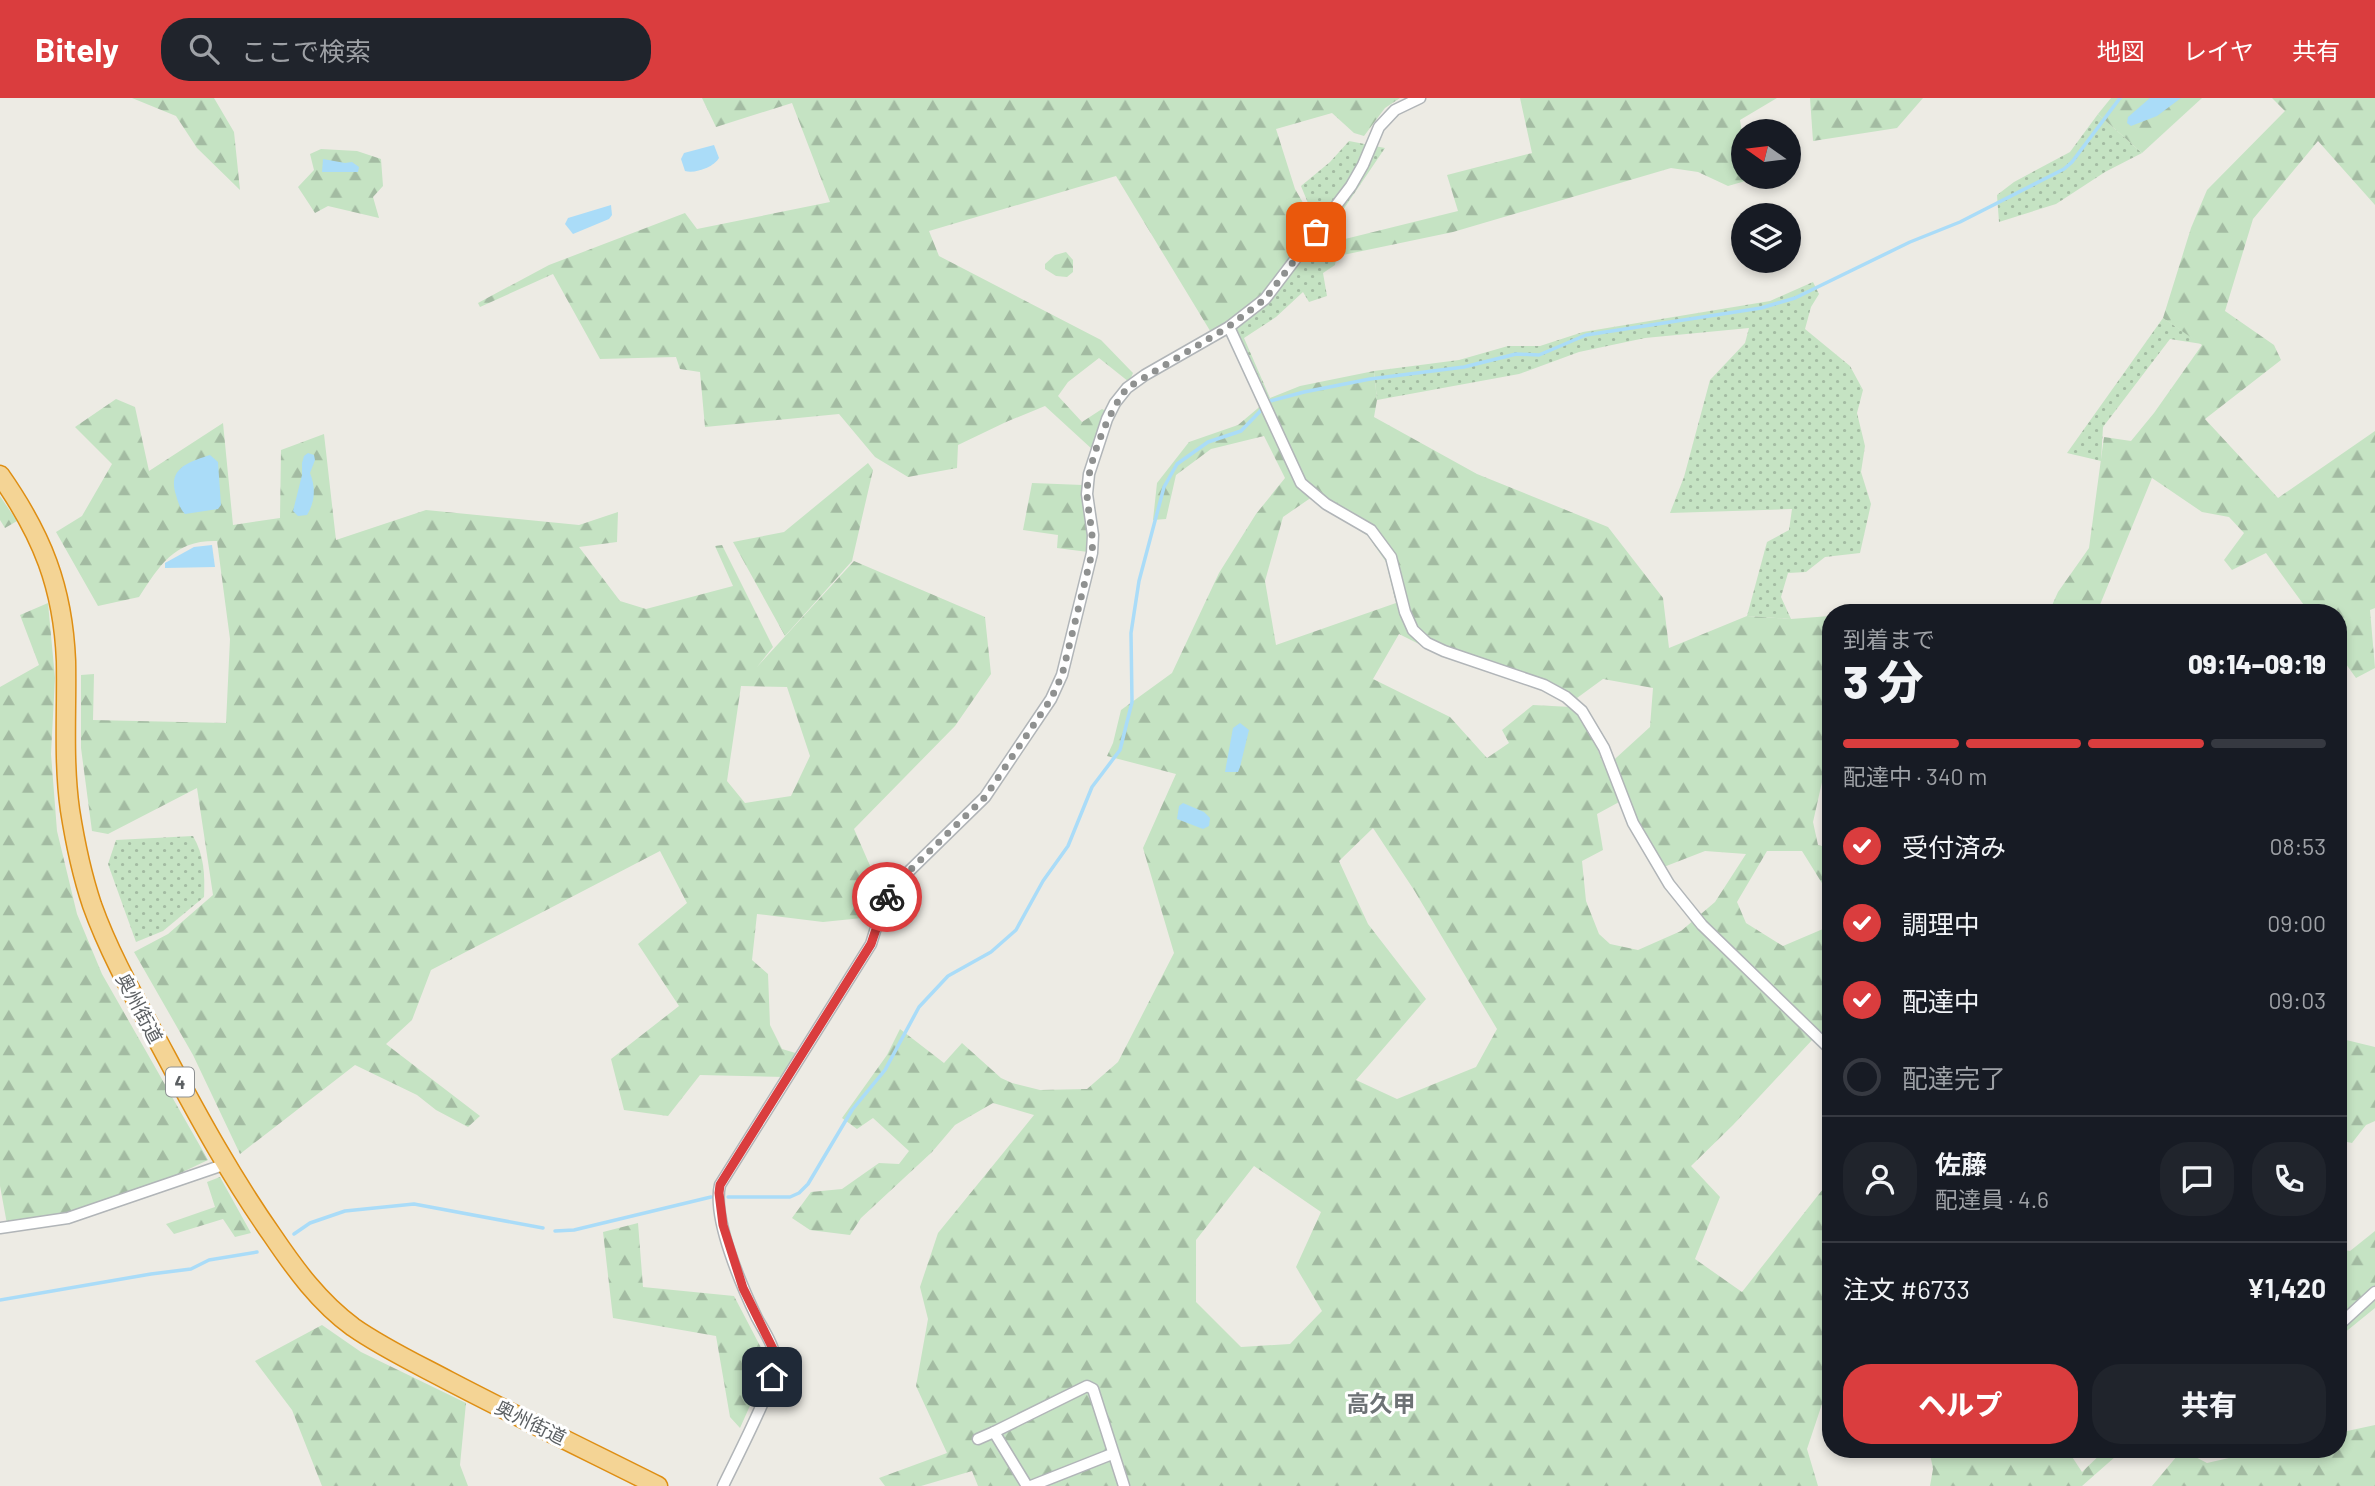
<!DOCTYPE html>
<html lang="ja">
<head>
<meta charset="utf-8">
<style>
	body { margin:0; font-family:Barlow,"Noto Sans JP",sans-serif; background:#20242c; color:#f1f3f6; height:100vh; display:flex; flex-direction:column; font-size:26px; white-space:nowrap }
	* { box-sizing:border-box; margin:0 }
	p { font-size:23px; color:#9ea1a6 }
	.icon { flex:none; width:38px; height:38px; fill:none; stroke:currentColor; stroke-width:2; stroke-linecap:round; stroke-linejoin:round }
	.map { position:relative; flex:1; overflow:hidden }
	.drawer { position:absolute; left:1822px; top:506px; width:525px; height:854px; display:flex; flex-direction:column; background:#171b24; border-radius:28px; box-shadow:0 4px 10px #0003 }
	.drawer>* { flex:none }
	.needle { width:46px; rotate:284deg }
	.tools { position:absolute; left:1731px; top:21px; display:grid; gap:14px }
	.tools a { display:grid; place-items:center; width:70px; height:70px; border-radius:50%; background:#171b24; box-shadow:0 4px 10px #0003; font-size:35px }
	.pin { position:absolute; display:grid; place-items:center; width:60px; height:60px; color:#fff; margin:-30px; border-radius:14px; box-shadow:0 4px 10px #0006 }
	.courier { position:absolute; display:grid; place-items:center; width:70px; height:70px; margin:-35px; border:5px solid #da3d3e; border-radius:50%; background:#fff; color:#222; box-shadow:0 2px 9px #0007 }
	.summary em { font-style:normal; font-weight:800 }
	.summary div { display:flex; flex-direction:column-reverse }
	.summary { display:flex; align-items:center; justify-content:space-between; height:119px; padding:0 21px }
	h1 { font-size:46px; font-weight:800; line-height:52px }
	.bar { display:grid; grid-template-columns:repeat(4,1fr); gap:10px 7px; align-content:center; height:84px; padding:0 21px }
	.bar i { height:9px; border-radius:5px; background:#363941 }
	.bar .selected { background:#da3d3e }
	.bar p { grid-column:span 4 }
	.line { display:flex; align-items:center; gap:18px; padding:0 21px; border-top:2px solid #363941 }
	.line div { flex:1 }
	.round { display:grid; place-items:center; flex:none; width:74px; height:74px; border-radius:28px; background:#20242c }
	ol { padding:0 21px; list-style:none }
	li { display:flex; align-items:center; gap:21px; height:77px }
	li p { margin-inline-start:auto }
	li .icon { padding:7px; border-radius:50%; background:#da3d3e; color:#fff; stroke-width:4 }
	li:last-child { color:#9ea1a6 }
	li i { width:38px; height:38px; border:4px solid #363941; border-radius:50% }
	.button { display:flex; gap:14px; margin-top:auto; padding:14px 21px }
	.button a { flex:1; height:80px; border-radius:28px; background:#da3d3e; color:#fff; font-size:28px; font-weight:800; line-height:80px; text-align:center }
	.button a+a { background:#20242c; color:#f1f3f6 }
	header { display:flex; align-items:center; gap:42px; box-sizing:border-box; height:98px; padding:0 35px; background:#da3d3e; color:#fff }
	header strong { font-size:33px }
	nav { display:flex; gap:38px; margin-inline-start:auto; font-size:24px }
	.search { width:490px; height:63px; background:#20242c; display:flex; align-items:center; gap:18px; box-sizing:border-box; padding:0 24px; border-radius:28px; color:#9ea1a6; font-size:26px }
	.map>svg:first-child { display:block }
	.green { fill:url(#green-dots) }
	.forest { fill:url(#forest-firs); fill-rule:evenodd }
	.water { fill:#aadcf8 }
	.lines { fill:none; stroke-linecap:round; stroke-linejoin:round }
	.stream { stroke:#aadcf8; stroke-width:3.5 }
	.street-casing { stroke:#b1b5b8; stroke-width:13 }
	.highway-casing { stroke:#de8e13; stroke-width:21 }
	.street { stroke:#fff; stroke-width:10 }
	.highway { stroke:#f4d495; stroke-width:18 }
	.done { stroke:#8f9190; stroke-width:7; stroke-dasharray:0 12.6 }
	.route { stroke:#da3d3e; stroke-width:9 }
	.labels { text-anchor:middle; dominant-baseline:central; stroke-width:6; stroke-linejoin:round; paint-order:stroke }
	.shield { fill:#fff; stroke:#8d9092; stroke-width:2 }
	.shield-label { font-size:18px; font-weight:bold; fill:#5c6063 }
	.street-label { font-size:19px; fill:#5c6063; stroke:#fff }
	.quarter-label { font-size:23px; font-weight:bold; fill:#6d7275; stroke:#fff }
</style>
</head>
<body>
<header>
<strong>Bitely</strong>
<div class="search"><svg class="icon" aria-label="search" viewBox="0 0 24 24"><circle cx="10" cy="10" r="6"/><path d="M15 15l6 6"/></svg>ここで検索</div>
<nav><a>地図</a><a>レイヤ</a><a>共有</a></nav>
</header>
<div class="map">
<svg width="2375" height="1388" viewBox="0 0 2375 1388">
	<defs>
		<pattern id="green-dots" width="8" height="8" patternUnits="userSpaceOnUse" patternTransform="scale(1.75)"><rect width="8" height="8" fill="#c5e3c3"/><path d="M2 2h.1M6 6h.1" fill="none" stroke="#a3bba2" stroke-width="1.8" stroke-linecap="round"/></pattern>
		<pattern id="forest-firs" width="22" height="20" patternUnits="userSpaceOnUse" patternTransform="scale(1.75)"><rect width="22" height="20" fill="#c5e3c3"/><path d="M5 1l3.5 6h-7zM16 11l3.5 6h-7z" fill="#a3bba2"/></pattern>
	</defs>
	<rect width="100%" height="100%" fill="#edebe4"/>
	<g class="green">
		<path d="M2098 16 2142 55 2105 74 2056 106 1999 124 1997 97 2014 84 2070 54Z"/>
		<path d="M1349 43 1385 50 1341 115V134L1335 167 1323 175 1327 198 1309 204 1303 194 1276 219 1244 240 1270 300 1259 307 1226 235 1264 197 1317 127 1301 88 1330 64Z"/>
		<path d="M1813 184 1819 196 1811 209 1805 231 1850 268 1863 292 1857 315 1865 348 1861 374 1871 406 1860 455 1825 459 1806 474 1788 475 1781 499 1791 521 1747 518 1767 444 1789 432 1792 411 1670 415 1684 379 1710 282 1745 245 1749 230 1645 240 1579 254 1519 276 1377 302 1374 273 1459 262 1508 248H1540L1583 234 1770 203Z"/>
		<path d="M2163 220 2202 246 2170 241 2103 329 2101 363 2067 355Z"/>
		<path d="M193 738C204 757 205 776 204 799L163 833 136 844 108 766 116 742Z"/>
	</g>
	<g class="forest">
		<path d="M132 0H214L234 34 240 92 197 50 176 18Z"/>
		<path d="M702 0H1400L1385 10 1364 38 1354 35 1332 15 1276 31 1295 91 1316 127C1286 165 1257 214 1212 236L1116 78 929 133 939 158 1101 242 1133 275 1129 284 1099 260 1068 284 1058 298 1082 324 1102 311 1106 313 1093 352 1045 308 1006 324 958 347 957 370 908 379 875 359 839 316 705 329 700 274 680 271 676 259 600 261 553 176 480 209 478 205 549 167 685 115 697 131 830 104 792 5 716 29Z"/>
		<path d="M1520 0H1777L1740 22 1743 41V79H1748L1749 82 1728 88 1698 74 1671 70 1453 134 1343 157 1345 141 1458 113 1447 77 1532 55Z"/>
		<path d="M1810 0H1923L1897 30 1813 43Z"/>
		<path d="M2111 0H2202L2142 55 2098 16Z"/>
		<path d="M2272 0H2375V107L2318 43 2253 121 2225 213 2274 247 2281 262 2205 321 2278 400 2375 333V510L2370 512 2375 570 2356 580 2338 555V514H2309L2266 455 2232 472 2224 462 2244 435 2229 419 2202 414 2152 380 2097 514H2049L2058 494 2089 450 2104 339 2131 343 2154 315 2202 247 2163 220 2191 130 2207 92 2285 13Z"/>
		<path d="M321 51 357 53 381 61 383 88 373 99 379 120 328 108 315 115 298 89 314 72 310 56Z"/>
		<path d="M1066 154 1073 162V174L1067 179 1056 178 1045 171V166L1055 157Z"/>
		<path d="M1374 273 1377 302 1374 319 1477 376 1608 429 1663 500 1669 550 1747 518 1791 521 1830 518V663L1827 662 1813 724 1818 747 1830 750V798L1802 753H1767L1737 804 1746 825 1783 848 1830 828V958L1813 941 1733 1027 1691 1068 1720 1099 1695 1161 1742 1194 1830 1082V1299L1825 1297 1807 1351 1818 1388H978L972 1373 921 1388H885L879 1380 947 1355 916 1288 928 1221 920 1189 938 1135 1034 1017 993 1005 955 1027 932 1054 861 1120 850 1137 810 1132 792 1120 811 1094 842 1091 879 1065 899 1066 909 1053 873 1020 857 1031 842 1020 887 957 900 931 944 965 962 945 1001 980 1012 985 1040 992 1087 991 1118 964 1174 855 1143 750 1176 676 1107 658 1113 645 1121 612 1172 575 1219 475 1256 416 1285 380 1264 338 1211 351 1176 377 1166 421 1153 422 1157 385 1189 344 1238 327 1270 300 1300 288ZM1312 399 1368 438 1386 464 1396 505 1276 547 1265 483 1283 419ZM1399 536 1423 548 1577 600 1603 581 1653 590 1650 629 1605 670 1591 634 1571 609 1533 607 1502 632 1509 645 1487 660 1450 619 1373 581ZM1621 703 1656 772 1705 753 1746 756 1715 804 1681 833 1638 852 1610 846 1599 836 1586 803 1582 763 1603 752 1597 716ZM1373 730 1414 792 1497 931 1476 969 1397 1001 1356 982 1426 901 1368 826 1339 763ZM1254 1068 1321 1114 1296 1169 1322 1213 1290 1246 1241 1249 1196 1204V1142Z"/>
		<path d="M116 301 135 309 149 373 223 325 233 427 280 420 281 352 324 336 336 442 426 412 579 427 618 414 617 444 579 449 620 503 646 511 733 488 715 448 722 447 773 549 757 569 854 463 985 519 991 576 955 628 854 731 881 793 872 819 823 824 757 816 752 862 768 876 770 927 782 951 799 956 785 979 700 977 668 1018 624 1012 611 961 679 908 638 846 687 805 660 753 431 872 412 922 386 946 480 1018 468 1029 436 1012 417 997 355 967 240 1056 193 957 134 854 168 836 213 797 197 690 108 736 92 733 81 650V577L94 576 93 622 226 625 230 541 217 443C174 442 160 467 139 499L98 508 56 434 82 418 112 366 75 329ZM741 588 787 589 810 658 791 698 745 705 727 683Z"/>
		<path d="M868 365 873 372 852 463 785 538 733 444 784 434Z"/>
		<path d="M1032 385 1083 387 1089 437 1088 454 1057 450 1058 437 1023 432Z"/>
		<path d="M0 398 17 423 5 430 0 422Z"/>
		<path d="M48 505 55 580 51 656 57 733 77 816 102 876 208 1062 149 1090 52 1119 7 1126 0 1088V589L39 567 20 517Z"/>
		<path d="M2338 940 2375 949V1023L2366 1027 2352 1045 2338 1042Z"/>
		<path d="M220 1079 251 1135 235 1139 223 1121 174 1136 166 1126 215 1109 207 1084Z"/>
		<path d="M638 1125 643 1189 734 1198 769 1265 740 1330 730 1319 716 1238 613 1220 603 1134Z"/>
		<path d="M2375 1133V1210L2338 1240V1151L2350 1153Z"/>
		<path d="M322 1227 361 1254 466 1305 460 1367 468 1388H322L292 1312 255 1263Z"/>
		<path d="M2375 1327V1388H2152L2182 1352 2207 1365 2268 1351H2338V1335Z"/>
		<path d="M1929 1351H2067L2082 1374 2106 1351H2124L2082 1388H1930L1933 1371Z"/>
	</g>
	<g class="water">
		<path d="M2150 0H2181L2157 18 2131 28 2127 25 2128 19Z"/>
		<path d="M714 47 719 60C714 69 695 76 685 73L681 61 684 55Z"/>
		<path d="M323 61 345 65 352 64 359 69 358 74H322Z"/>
		<path d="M611 107 612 117 609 121 573 136 565 126 568 120Z"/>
		<path d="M308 355 314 357 315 362 310 375C316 390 315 404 307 417L298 418 293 413 302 377V365L304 358Z"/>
		<path d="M210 357 218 364 221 407 218 411 185 416C180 411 178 404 176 397 167 370 189 364 210 357Z"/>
		<path d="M212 447 215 469 165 470V465L194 449Z"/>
		<path d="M1240 625 1249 632 1240 669 1238 674H1225L1233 630Z"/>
		<path d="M1183 705 1204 714 1210 720 1209 728 1203 731 1177 721 1179 708Z"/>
	</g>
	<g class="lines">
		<g class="stream">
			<path d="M728 1099H790L799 1095 808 1086 852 1012 885 972 919 909 948 878 991 854 1016 832 1043 783 1068 748 1092 689 1120 652 1132 604 1131 535 1139 483 1164 389 1177 366 1208 344 1241 333 1270 303 1304 294 1370 281 1464 269 1516 256 1539 257 1586 237 1761 210 1795 200 1910 144 1960 124 2064 71 2072 64 2120 0"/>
			<path d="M555 1133 574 1132 711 1099"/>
			<path d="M294 1136 310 1125 345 1113 414 1106 543 1130"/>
			<path d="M0 1202 151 1176 191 1171 209 1162 257 1154"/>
		</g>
		<defs>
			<g id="street">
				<path d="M1229 229 1301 385 1326 406 1371 432 1391 459 1405 514 1413 532 1427 545 1444 553 1544 587 1566 599 1582 613 1604 650 1633 725 1669 786 1702 827 1830 951"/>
				<path d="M0 1130 68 1120 226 1066"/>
				<path d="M2338 1228 2375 1194"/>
				<path d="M978 1341 994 1334"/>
				<path d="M723 1388C733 1367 777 1282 776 1265 775 1249 764 1233 757 1220 742 1189 712 1120 720 1087L871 846 884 804 898 784 985 699 1051 601 1062 577 1092 455 1093 437 1087 396 1089 376 1107 321 1115 305 1127 290 1145 277 1229 229 1265 201 1351 88 1363 67 1379 29 1395 12 1420 0"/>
				<path d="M1027 1388 994 1334 1087 1288 1093 1291 1124 1388"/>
				<path d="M1031 1388 1112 1356"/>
			</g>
			<path id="highway" d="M0 377C42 437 63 489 66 563 67 613 63 662 70 712 75 744 82 777 92 807 111 860 140 909 166 958 199 1020 232 1080 272 1137 295 1171 319 1204 353 1229 383 1250 417 1266 449 1283 518 1319 588 1353 658 1388"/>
		</defs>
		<use href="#street" class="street-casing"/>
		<use href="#highway" class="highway-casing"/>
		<use href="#street" class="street"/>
		<use href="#highway" class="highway"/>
	</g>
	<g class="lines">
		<path class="done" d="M887 799 898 784 985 699 1051 601 1062 577 1092 455C1094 435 1088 416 1087 396 1087 366 1108 314 1127 290L1228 229 1265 201 1316 134"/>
		<path class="route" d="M772 1279 777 1266 773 1251 743 1190 723 1127 719 1095 720 1087 745 1047 871 846 887 799"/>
	</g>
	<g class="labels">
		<rect class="shield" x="166" y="969.5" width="28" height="29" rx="5"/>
		<g class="shield-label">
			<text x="180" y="984">4</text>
		</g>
		<g class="street-label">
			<text transform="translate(140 910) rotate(62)">奥州街道</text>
			<text transform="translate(531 1324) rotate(26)">奥州街道</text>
		</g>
		<g class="quarter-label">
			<text x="1381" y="1305">高久甲</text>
		</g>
	</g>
</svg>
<div class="tools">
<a><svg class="needle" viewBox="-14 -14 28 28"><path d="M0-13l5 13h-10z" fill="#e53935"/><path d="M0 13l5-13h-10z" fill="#9ea1a6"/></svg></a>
<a><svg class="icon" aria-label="layers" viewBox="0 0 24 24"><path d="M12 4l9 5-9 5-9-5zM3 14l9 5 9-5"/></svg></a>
</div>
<div class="pin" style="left:1316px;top:134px;background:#ea580c"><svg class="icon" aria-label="bag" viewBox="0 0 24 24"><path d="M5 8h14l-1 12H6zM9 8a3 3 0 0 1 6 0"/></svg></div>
<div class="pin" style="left:772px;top:1279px;background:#1f2937"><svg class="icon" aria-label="home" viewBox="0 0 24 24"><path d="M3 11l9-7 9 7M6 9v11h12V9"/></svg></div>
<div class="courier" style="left:887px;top:799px"><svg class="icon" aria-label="bike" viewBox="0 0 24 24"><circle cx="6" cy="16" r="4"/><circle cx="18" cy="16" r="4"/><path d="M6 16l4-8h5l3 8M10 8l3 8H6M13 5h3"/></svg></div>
<section class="drawer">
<div class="summary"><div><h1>3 分</h1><p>到着まで</p></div><em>09:14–09:19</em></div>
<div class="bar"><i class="selected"></i><i class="selected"></i><i class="selected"></i><i></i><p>配達中 · 340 m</p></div>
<ol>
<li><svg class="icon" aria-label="check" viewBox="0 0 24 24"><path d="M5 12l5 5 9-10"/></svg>受付済み<p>08:53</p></li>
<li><svg class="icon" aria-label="check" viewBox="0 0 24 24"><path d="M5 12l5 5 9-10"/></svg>調理中<p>09:00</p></li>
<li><svg class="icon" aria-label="check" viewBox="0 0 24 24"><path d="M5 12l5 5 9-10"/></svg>配達中<p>09:03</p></li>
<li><i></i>配達完了</li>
</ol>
<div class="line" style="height:126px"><a class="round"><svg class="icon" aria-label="person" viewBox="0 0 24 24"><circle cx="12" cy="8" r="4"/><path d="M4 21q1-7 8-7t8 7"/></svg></a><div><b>佐藤</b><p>配達員 · 4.6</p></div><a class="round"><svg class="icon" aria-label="chat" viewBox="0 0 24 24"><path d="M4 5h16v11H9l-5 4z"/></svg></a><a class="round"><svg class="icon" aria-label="phone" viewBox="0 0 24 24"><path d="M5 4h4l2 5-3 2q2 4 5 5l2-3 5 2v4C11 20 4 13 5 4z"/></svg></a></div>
<div class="line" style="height:91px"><div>注文 #6733</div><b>¥1,420</b></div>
<div class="button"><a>ヘルプ</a><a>共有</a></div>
</section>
</div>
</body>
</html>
